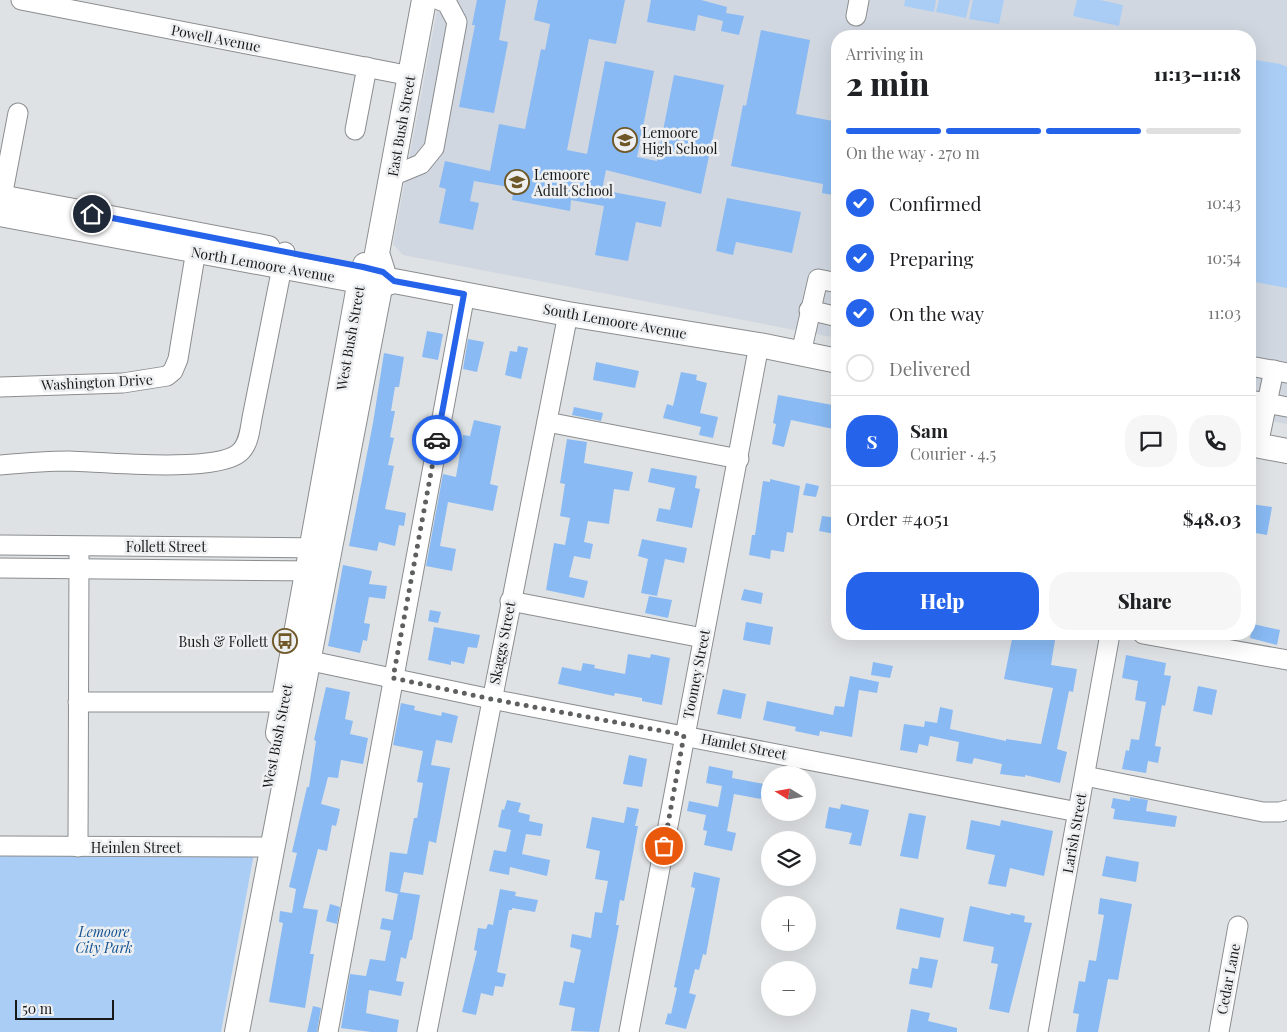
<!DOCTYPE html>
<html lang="en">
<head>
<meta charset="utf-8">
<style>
	body { margin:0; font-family:"Playfair Display",serif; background:#f6f6f6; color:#202124; height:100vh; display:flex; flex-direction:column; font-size:19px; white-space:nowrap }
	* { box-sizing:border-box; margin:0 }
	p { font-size:16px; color:#757577 }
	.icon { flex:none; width:28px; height:28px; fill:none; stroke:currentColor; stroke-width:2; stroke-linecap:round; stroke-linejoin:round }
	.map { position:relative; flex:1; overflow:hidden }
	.side { position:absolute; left:831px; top:30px; width:425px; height:610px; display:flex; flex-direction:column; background:#fff; border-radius:20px; box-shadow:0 5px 20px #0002 }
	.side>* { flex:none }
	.needle { width:32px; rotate:281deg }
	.tools { position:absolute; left:761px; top:766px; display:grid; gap:10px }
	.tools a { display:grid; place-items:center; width:55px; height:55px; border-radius:50%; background:#fff; box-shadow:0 5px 20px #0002; font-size:25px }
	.scale { position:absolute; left:15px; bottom:12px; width:99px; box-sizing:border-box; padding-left:5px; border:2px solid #171819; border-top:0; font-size:14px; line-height:18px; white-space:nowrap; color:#171819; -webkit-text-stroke:4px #edeff1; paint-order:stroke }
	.pin { position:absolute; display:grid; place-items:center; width:42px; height:42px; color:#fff; margin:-21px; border:2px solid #fff; border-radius:50%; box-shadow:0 1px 5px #0007 }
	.courier { position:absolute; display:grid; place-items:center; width:50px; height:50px; margin:-25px; border:4px solid #2563eb; border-radius:50%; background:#fff; color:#222; box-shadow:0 1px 6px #0007 }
	.head em { font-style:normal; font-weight:800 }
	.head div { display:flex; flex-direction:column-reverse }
	.head { display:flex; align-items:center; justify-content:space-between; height:85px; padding:0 15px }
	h1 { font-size:32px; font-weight:800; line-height:38px }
	.bar { display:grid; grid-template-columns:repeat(4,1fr); gap:8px 5px; align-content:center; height:60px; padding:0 15px }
	.bar i { height:6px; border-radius:4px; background:#e0e0e0 }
	.bar .on { background:#2563eb }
	.bar p { grid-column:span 4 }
	.line { display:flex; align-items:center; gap:12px; padding:0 15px; border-top:1px solid #e0e0e0 }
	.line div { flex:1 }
	.round { display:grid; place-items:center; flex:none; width:52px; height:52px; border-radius:20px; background:#f6f6f6 }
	ol { padding:0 15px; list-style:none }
	li { display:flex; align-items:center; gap:15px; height:55px }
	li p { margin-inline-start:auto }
	li .icon { padding:5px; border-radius:50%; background:#2563eb; color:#fff; stroke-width:4 }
	li:last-child { color:#757577 }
	li i { width:28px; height:28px; border:2px solid #e0e0e0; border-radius:50% }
	.cta { display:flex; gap:10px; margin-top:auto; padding:10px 15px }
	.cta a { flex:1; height:58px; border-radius:20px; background:#2563eb; color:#fff; font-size:20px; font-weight:800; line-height:58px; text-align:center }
	.cta a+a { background:#f6f6f6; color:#202124 }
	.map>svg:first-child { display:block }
	.built { fill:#d0d7e0 }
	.green { fill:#aacdf5 }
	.building { fill:#89baf4 }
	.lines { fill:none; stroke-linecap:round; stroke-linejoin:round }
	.minor-casing { stroke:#8b8d8f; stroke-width:21 }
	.major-casing { stroke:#8b8d8f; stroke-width:26 }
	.minor { stroke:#fff; stroke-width:19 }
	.major { stroke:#fff; stroke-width:24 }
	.done { stroke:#5d5f60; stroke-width:5; stroke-dasharray:0 9 }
	.route { stroke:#2563eb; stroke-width:6 }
	.labels { text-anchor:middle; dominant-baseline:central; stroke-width:5; stroke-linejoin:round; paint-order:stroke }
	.street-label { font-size:14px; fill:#171819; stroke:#edeff1 }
	.poi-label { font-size:14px; fill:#171819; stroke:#edeff1; text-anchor:start }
	.park-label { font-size:14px; font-style:italic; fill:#135393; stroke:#edeff1 }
</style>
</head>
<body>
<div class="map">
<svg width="1287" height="1032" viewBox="0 0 1287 1032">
	<rect width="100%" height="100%" fill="#dfe2e4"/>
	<path class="built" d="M439 0H1287V424L1250 417V36H838L837 338 403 255 393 244Z"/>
	<g class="green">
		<path d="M905 0H936L934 12 904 6Z"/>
		<path d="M939 0H970L966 18 936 12Z"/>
		<path d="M973 0H1004L999 24 969 19Z"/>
		<path d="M1077 0H1100L1123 5 1119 26 1073 16Z"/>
		<path d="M1250 59 1280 64 1287 67V288L1250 281Z"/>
		<path d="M0 846 255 848 221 1032H0Z"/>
	</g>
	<g class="building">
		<path d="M477 0H506L499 40 508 42 494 113 459 107 475 25H472Z"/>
		<path d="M538 0H625L616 44 589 39 567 150 587 154 605 61 654 71 637 157 657 161 674 75 724 85 701 194 606 170 602 190 666 202 661 227 636 222 628 261 595 255 604 206 571 200 570 211 512 200 514 188 474 181 470 201 479 203 473 230 439 223 446 189 439 187 445 161 490 171 499 124 525 129 541 49 545 50 550 24 534 20Z"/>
		<path d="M651 0H701L727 7 726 13 744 16 739 35 721 31 723 21 698 15 695 31 647 22Z"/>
		<path d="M761 30 810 40 796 114 838 122V196L822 193 823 184 731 166 743 105 746 106Z"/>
		<path d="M727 198 801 212 792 253 736 242 733 255 716 251Z"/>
		<path d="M427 331 443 334 438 360 422 357Z"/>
		<path d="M468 339 484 342 477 372 463 369Z"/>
		<path d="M518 346 528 348 521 379 505 375 510 351 517 352Z"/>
		<path d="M384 353 404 357 399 387H395L391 411H395L390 437 394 438 388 465 394 466 385 509 406 513 404 526 399 525 395 546 379 542 377 551 349 546 373 423Z"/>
		<path d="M596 362 639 371 635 388 593 380Z"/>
		<path d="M681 372 697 375 696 380 707 383 700 413 718 417 713 438 699 435 701 427 663 418 667 404 673 406Z"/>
		<path d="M778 395 838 406V430L791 420 784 447 772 444 776 424 773 423Z"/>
		<path d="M574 407 603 413 601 421 572 415Z"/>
		<path d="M474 420 501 426 490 484 498 486 493 511 448 502 440 546 456 549 452 571 426 566 443 474 456 477 463 435 470 436Z"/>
		<path d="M567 439 587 442 584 463 633 472 629 491 614 489 609 524 588 521 584 542 593 544 590 559 574 556 569 577 588 581 584 598 546 590 554 543 565 545 570 518 560 516 565 484 560 483Z"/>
		<path d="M651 468 697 476 695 488 700 489 692 528 656 521 659 508 670 510 675 488 648 482Z"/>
		<path d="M770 479 800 486 793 533 787 532 784 552 771 550 770 559 749 555 752 535H755L763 481 770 482Z"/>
		<path d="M806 483 819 486 816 497 803 495Z"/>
		<path d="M1250 504 1272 507 1267 535 1250 532Z"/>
		<path d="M822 516 838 518 835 534 819 531Z"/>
		<path d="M642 539 687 548 684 563 665 559 657 596 641 593 648 559 638 556Z"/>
		<path d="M343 565 372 571 369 584 387 586 385 599 369 597 364 623 370 624 367 641 363 640 360 653 328 646Z"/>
		<path d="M744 589 763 593 761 604 741 600Z"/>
		<path d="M649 596 672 600 668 618 645 613Z"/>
		<path d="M430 610 441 612 438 623 428 621Z"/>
		<path d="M746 622 773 627 770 645 743 640Z"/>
		<path d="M1253 624 1280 630 1277 645 1250 638Z"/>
		<path d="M434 627 480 635 477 648 468 647 464 664 451 661V665L428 660Z"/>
		<path d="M1013 634H1056L1051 665 1077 669 1073 692 1069 691 1057 749 1067 752 1060 783 1025 775V777L1000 774 1002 764 974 758 972 764 956 761 959 742 930 736 928 746 919 744 917 753 900 750 904 724 924 727 925 721 937 723 940 707 953 710 950 729 1006 741V739L1041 744 1053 688 1004 679Z"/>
		<path d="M628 654 650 658 651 654 670 658 662 705 642 701V698L615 693 614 696 558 684 562 667 581 671 583 663 595 665 594 668 625 674Z"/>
		<path d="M1126 655 1166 663 1164 675 1171 676 1165 706 1162 705 1155 746 1161 747 1158 763 1148 761 1146 773 1122 769 1126 750 1129 751 1131 739 1139 740 1146 702 1135 700 1138 681 1122 678Z"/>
		<path d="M873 662 893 666 890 678 871 675Z"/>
		<path d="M850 676 879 682 877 693 859 690 852 737 820 731 819 736 795 731 796 727 763 720 767 701 833 715 835 706 844 707Z"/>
		<path d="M1198 686 1217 690 1212 715 1193 711Z"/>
		<path d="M326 687 350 692 345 719 353 721 350 734 368 738 363 764 341 760 338 778 328 777 321 804 340 809 336 826 332 825 327 851 318 849 303 908 318 910 310 954H314L305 1008 269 1002 283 923 279 922 280 911 292 913 296 889 289 887 297 853 292 852 307 787H309L316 741 314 740Z"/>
		<path d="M723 689 746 694 741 719 717 714Z"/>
		<path d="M401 703 415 706 414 710 441 716 442 712 458 716 452 743 436 740 431 765 450 768 436 843 429 841 423 875 404 872 400 892 420 895 412 940H410L406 959 401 957 396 981 404 982 401 996 369 990 366 1013 399 1020 397 1032H371L341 1028 350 974 366 976 370 959 385 961 391 931 380 929 382 918 393 920 398 894 385 891 390 852 407 854 414 818H417L423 783 417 782 423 751 393 745Z"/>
		<path d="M629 755 647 759 642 787 623 784Z"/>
		<path d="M709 766 733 771 732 778 764 784 761 799 734 794 727 831 736 833 732 851 704 845 707 831 703 830 706 815 687 811 689 801 718 807 722 786 706 783Z"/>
		<path d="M1130 797 1148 800 1146 811 1177 816 1175 827 1113 819 1115 809 1111 808 1113 798 1130 801Z"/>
		<path d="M507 800 521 803 518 812 530 815 529 821 543 824 541 836 526 834 522 854 550 860 547 876 510 867 509 875 489 871 494 850 506 852 511 830 498 827 502 809 504 810Z"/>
		<path d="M841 804 869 810 861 846 849 844 852 833 825 828 829 807 840 809Z"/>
		<path d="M627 807 639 809 635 826H638L624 901 620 900 616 925H619L599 1032 571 1031 575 1008 559 1005 564 981 574 983 581 950 570 947 572 934 591 938 595 912 602 913 608 881 595 879 600 851 586 848 592 817 624 823Z"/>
		<path d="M909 813 926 816 918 859 900 856Z"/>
		<path d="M971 820 1000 826 1001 820 1053 831 1044 876 1010 868 1006 887 988 884 995 855 966 849Z"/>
		<path d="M1106 856 1139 862 1136 882 1102 876Z"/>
		<path d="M694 872 720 878 706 955 703 954 699 970 695 969 689 993 696 995 686 1029 665 1024 668 1013 671 1014 677 988 674 987 695 888 691 887Z"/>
		<path d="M500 889 516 892 515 896 538 900 535 912 512 908V910H509L497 972 506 974 503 987 495 986 493 996 481 993 476 1015 462 1012 477 951 474 950 478 928 486 929 488 924 493 925Z"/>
		<path d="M1100 898 1132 904 1118 980 1108 979 1098 1032H1076L1079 1014 1073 1013 1079 981 1085 982 1089 960 1096 961 1104 915 1098 914Z"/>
		<path d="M330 904 340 907 337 924 326 921Z"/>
		<path d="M970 906 1010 915 1011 913 1025 916 1024 922 1032 923 1009 1013 989 1009 998 964 991 963 994 947 963 941Z"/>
		<path d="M900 908 944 918 940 938 896 929Z"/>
		<path d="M920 957 938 960 932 988 909 984 912 968 918 969Z"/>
		<path d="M313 1006 321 1008 317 1032H307Z"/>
		<path d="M911 1009 930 1013 928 1021 957 1028V1032H907Z"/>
	</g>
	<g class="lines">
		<defs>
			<g id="minor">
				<path d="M21 0 411 76"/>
				<path d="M856 16 859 0"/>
				<path d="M355 130 367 67"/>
				<path d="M392 176 421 164 434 148 457 22 447 3 439 0"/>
				<path d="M2 197 18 113"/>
				<path d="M809 310 838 317"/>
				<path d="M801 353 818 279 838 283"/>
				<path d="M1250 366 1287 373"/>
				<path d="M0 387 123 383 167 376 173 371 178 359 198 238"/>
				<path d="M1250 400 1287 407"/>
				<path d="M547 422 739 459"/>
				<path d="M1258 445 1274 370"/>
				<path d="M0 465C23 463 46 461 69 461 104 462 215 473 239 453 249 445 250 429 252 418L285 252"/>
				<path d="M0 545 324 548"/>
				<path d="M0 568 320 571"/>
				<path d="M510 601 703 638"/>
				<path d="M1143 634 1287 660"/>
				<path d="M297 658 491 699 1078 812"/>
				<path d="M78 702H284"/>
				<path d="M1085 776 1263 812H1280L1287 810"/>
				<path d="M0 846 271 847"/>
				<path d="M78 847 79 555"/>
				<path d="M328 1032 465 294"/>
				<path d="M427 1032 568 314"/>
				<path d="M629 1032 759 345"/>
				<path d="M1038 1032 1110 634"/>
				<path d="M1219 1032 1238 926"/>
			</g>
			<g id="major">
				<path d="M0 197 268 248"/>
				<path d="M0 214 381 285 394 281 568 314 759 345 838 361"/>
				<path d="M1250 444 1287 451"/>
				<path d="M278 733 360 280 365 265"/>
				<path d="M237 1032 383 272 377 253 424 0"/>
			</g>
		</defs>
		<use href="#minor" class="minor-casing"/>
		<use href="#major" class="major-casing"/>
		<use href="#minor" class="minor"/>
		<use href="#major" class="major"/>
	</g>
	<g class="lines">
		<path class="done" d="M437 440 393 678 491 699 684 735 664 846"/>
		<path class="route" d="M92 214 363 267 383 272 394 281 464 294 437 440"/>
	</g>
	<defs>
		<symbol id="school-ring" viewBox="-11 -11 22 22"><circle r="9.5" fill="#edeff1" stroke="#6e5827" stroke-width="1.5"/><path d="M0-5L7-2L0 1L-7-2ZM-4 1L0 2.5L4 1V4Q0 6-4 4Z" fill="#6e5827"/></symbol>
		<symbol id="bus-ring" viewBox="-11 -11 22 22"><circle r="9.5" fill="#edeff1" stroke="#6e5827" stroke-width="1.5"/><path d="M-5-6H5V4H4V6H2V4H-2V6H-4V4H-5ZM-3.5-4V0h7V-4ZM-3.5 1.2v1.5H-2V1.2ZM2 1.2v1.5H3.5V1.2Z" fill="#6e5827"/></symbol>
	</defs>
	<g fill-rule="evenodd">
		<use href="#school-ring" x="611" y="126" width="28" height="28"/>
		<use href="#school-ring" x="503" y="168" width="28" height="28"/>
		<use href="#bus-ring" x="271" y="627" width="28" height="28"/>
	</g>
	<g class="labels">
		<g class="street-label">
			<text transform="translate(216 38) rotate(11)">Powell Avenue</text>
			<text transform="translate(401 126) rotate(-80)">East Bush Street</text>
			<text transform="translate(263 264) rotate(10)">North Lemoore Avenue</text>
			<text transform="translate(615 321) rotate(10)">South Lemoore Avenue</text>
			<text transform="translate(350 338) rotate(-80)">West Bush Street</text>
			<text transform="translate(97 382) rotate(-3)">Washington Drive</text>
			<text x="166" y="546">Follett Street</text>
			<text transform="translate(502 643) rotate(-79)">Skaggs Street</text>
			<text transform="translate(696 674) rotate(-79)">Toomey Street</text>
			<text transform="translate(277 736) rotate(-79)">West Bush Street</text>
			<text transform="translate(744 746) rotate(11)">Hamlet Street</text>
			<text transform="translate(1074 833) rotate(-80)">Larish Street</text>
			<text x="136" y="847">Heinlen Street</text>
			<text transform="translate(1228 979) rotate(-79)">Cedar Lane</text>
		</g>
		<g class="poi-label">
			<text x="642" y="132">Lemoore<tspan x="642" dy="16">High School</tspan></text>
			<text x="534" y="174">Lemoore<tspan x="534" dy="16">Adult School</tspan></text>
			<text x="268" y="641" text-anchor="end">Bush &amp; Follett</text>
		</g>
		<g class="park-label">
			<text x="104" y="931">Lemoore<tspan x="104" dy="16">City Park</tspan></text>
		</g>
	</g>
</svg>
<div class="tools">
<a><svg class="needle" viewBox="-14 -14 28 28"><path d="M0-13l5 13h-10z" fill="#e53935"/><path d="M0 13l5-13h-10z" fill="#757577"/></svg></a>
<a><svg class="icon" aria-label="layers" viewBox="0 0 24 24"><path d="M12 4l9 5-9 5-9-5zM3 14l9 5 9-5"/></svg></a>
<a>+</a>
<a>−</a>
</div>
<div class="scale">50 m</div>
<div class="pin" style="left:664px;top:846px;background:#ea580c"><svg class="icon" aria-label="bag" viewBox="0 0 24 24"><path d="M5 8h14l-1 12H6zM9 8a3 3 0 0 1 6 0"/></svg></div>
<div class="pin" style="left:92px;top:214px;background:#1f2937"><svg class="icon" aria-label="home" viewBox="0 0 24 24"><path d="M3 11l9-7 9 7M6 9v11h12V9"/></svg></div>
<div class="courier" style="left:437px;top:440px"><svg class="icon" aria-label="car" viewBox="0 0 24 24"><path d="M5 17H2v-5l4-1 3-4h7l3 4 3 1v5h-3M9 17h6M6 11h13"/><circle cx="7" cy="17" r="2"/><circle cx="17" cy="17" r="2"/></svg></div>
<section class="side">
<div class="head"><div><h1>2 min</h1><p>Arriving in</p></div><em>11:13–11:18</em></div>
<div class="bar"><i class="on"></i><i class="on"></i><i class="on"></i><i></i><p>On the way · 270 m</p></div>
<ol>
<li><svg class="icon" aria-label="check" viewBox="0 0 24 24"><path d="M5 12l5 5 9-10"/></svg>Confirmed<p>10:43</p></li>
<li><svg class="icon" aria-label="check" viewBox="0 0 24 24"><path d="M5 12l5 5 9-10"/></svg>Preparing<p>10:54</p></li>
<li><svg class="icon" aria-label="check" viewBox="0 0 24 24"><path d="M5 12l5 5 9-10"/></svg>On the way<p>11:03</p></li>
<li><i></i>Delivered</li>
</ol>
<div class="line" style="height:90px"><b class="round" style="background:#2563eb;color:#fff">S</b><div><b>Sam</b><p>Courier · 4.5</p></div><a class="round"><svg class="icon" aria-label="chat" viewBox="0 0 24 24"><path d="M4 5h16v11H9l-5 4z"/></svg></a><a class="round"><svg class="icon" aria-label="phone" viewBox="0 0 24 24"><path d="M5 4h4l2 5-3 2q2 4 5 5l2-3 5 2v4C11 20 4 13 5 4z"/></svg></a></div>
<div class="line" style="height:65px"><div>Order #4051</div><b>$48.03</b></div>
<div class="cta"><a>Help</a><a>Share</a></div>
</section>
</div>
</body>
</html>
